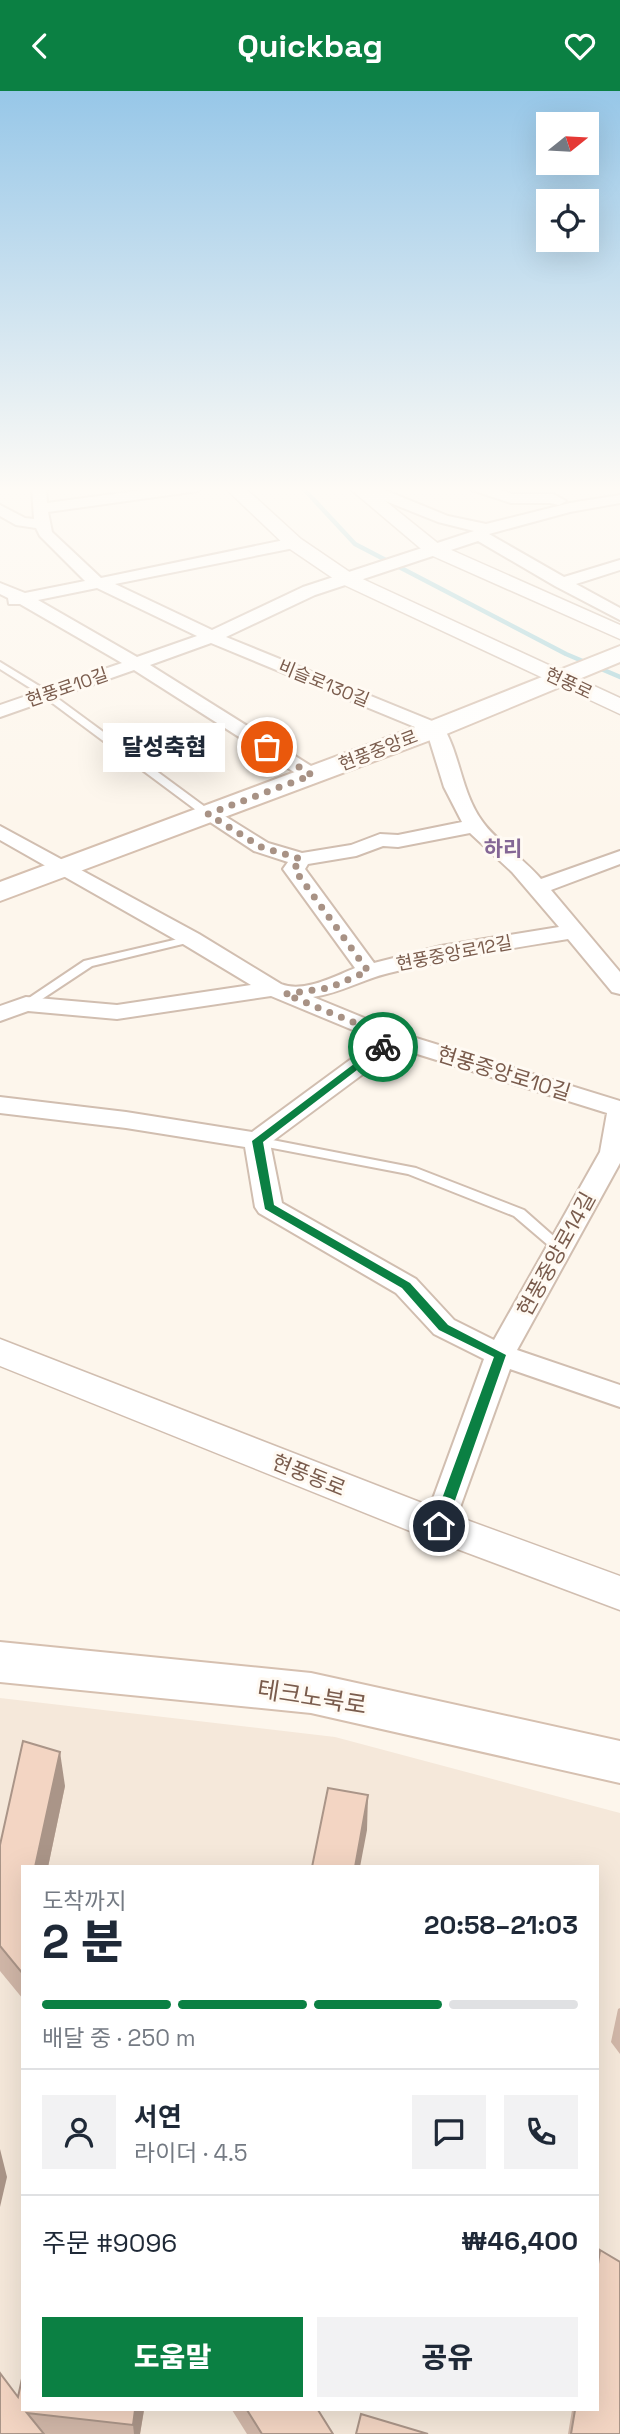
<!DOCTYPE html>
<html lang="ko">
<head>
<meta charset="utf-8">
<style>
	body { margin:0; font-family:"Space Grotesk","Noto Sans KR",sans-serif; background:#f2f2f3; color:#1f2937; height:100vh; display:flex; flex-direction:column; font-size:26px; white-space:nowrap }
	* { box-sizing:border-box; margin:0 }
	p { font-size:23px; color:#747a83 }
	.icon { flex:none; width:38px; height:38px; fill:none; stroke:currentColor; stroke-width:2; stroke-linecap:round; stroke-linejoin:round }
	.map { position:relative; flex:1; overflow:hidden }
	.details { position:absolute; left:21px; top:1774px; width:578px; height:546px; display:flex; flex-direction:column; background:#fff; border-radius:0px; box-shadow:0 7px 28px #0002 }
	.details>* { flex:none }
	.needle { width:46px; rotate:72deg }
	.tools { position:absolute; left:536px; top:21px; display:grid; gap:14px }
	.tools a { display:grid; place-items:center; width:63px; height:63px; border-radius:0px; background:#fff; box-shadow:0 7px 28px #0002; font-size:35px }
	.pin { position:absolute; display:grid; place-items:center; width:60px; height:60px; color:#fff; margin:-30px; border:4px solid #fff; border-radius:50%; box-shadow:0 2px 7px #0007 }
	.courier { position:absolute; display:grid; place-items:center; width:70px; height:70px; margin:-35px; border:5px solid #0b8043; border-radius:50%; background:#fff; color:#222; box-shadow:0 2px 9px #0007 }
	.bubble { position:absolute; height:49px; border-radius:0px; background:#fff; box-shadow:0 7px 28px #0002; font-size:23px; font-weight:800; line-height:49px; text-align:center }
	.head em { font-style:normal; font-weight:800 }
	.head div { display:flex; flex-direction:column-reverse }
	.head { display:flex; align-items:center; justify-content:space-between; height:119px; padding:0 21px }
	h1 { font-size:46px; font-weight:800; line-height:52px }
	.bar { display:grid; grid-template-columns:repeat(4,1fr); gap:10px 7px; align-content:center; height:84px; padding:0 21px }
	.bar i { height:9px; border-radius:5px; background:#e0e1e3 }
	.bar .on { background:#0b8043 }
	.bar p { grid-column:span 4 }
	.line { display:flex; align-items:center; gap:18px; padding:0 21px; border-top:2px solid #e0e1e3 }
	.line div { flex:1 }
	.round { display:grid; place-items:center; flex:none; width:74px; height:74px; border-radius:0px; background:#f2f2f3 }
	.button { display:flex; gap:14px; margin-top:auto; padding:14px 21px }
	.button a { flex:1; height:80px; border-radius:0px; background:#0b8043; color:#fff; font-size:28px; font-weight:800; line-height:80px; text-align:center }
	.button a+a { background:#f2f2f3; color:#1f2937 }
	header { display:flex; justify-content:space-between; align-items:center; height:91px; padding:0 21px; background:#0b8043; color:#fff; font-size:32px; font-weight:800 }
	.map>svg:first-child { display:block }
	.residential { fill:#f5e8da; fill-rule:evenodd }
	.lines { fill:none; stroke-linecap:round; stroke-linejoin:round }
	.stream { stroke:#a5d3da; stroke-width:4.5 }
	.service-casing { stroke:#d1beb0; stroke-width:4 }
	.minor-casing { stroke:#d1beb0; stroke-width:4 }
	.tertiary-casing { stroke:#d1beb0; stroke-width:3 }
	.secondary-casing { stroke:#d6c0b0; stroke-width:4 }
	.service { fill:#fff; fill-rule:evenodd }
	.minor { fill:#fff; fill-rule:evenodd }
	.tertiary { fill:#fff; fill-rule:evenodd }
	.secondary { fill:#fff; fill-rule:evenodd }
	.wall { fill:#d1b7a8 }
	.shaded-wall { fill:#aa9588 }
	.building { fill:#f3d5c3; stroke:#aa9588; stroke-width:2 }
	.route { fill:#0b8043 }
	.done { stroke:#a89285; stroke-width:7; stroke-dasharray:0 12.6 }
	.labels { text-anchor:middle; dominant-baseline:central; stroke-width:6; stroke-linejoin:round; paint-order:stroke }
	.far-street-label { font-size:18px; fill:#7a5c4d; stroke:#fffaf3 }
	.far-quarter-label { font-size:21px; font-weight:bold; fill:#846695; stroke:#fffaf3 }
	.street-label { font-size:21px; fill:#7a5c4d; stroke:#fffaf3 }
	.near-street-label { font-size:24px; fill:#7a5c4d; stroke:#fffaf3 }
</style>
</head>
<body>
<header><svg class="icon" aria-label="back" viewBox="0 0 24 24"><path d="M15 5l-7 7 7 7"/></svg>Quickbag<svg class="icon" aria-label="heart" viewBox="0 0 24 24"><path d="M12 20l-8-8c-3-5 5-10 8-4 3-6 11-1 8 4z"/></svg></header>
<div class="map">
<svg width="620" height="2343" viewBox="0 0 620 2343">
	<rect width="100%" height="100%" fill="#fdf6ec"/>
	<path class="residential" d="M0 1607 335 1646 620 1722V2343H0ZM23 1776H597V2319H23Z"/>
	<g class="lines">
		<path class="stream" d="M302 396 355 453 566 563 620 586"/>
		<defs>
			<g id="service">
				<path d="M0 571 49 601 212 721V725H204L43 605 0 578Z"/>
				<path d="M191 845 195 846V850L92 875 30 916 26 917 20 913 84 870Z"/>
				<path d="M257 1046 416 1077 524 1119 567 1157 560 1162 555 1160 514 1125 408 1083 252 1053 251 1050Z"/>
			</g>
			<g id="minor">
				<path d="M32 396H46L47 412 166 396H205L198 400 48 421 52 441 101 487 294 447 300 449 302 452 294 457 115 493 212 539 303 496 474 440 438 431 368 403 362 396H377L448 425 486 433 570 412 620 404V412L570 421 489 443 564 486 620 469V479L576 493 620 517V529L555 495 478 450 315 504 226 546 442 634C460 662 461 701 482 730 495 749 524 768 541 788L620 760V773L551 799 620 881V903L612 901 568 848C508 858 448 867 389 882 363 888 341 902 313 906L403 943 620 1010V1072L517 1259 620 1294V1316L510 1278 450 1444 439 1447 428 1444 423 1435 484 1268 434 1243 396 1202 259 1122 255 1116 245 1056 126 1037 0 1022V1006L126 1021 252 1041 377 949 271 905 117 928 28 920 0 930V915L26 906 117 914 251 894 183 853 0 749V735L199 843 281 893C303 902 334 886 355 877L283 778 288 771 254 760 198 723 201 719H215L268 752 302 762 351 754 380 743 398 744 462 731 444 696 427 641 211 552 150 574 319 680 322 684 319 688H305L134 579 0 626V614L122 572 20 513H9L8 507 0 503V492L25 502 85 490 40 445 36 437 16 434 0 425V414L25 427 34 428ZM97 497 197 545 137 566 38 509ZM470 742 512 781 559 836 441 855 374 872 305 778 308 773 356 765 383 755 398 756ZM398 957 607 1022 600 1061 494 1249 454 1229 416 1188 282 1112 270 1052Z"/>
				<path d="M470 396H491L512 403H553L566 410 559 414 550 412H511L472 399Z"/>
			</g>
			<g id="tertiary">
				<path d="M224 396H244L301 448 354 484 620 607V623L340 492 287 456Z"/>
				<path d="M348 396H368L440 454 620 534V548L426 462Z"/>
				<path d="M0 1248 453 1424 620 1485V1519L425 1446 0 1275Z"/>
			</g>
			<g id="secondary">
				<path d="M620 555V571L444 644 0 810V791L426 632Z"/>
				<path d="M0 1551 311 1582 620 1650V1692L311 1622 0 1591Z"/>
			</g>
		</defs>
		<use href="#service" class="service-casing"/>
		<use href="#minor" class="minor-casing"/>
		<use href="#tertiary" class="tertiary-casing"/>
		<use href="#secondary" class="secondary-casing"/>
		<use href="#service" class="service"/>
		<use href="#minor" class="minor"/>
		<use href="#tertiary" class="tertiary"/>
		<use href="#secondary" class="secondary"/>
	</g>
	<g class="wall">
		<path d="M65 1695 48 1776H23V1908L0 1880V1754Z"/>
		<path d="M620 1917V1963L611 1951 618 1918Z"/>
		<path d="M23 2319H144L140 2343H0Z"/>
		<path d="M232 2319H318L333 2343H247Z"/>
		<path d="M572 2319H597L620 2343H568Z"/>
	</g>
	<g class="shaded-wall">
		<path d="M60 1661 65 1695 48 1776H35Z"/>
		<path d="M368 1704 367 1739 360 1776H355Z"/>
		<path d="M0 2058 7 2086 0 2116Z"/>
		<path d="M135 2319H144L140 2343H134L133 2334Z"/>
	</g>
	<g class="building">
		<path d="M23 1650 60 1661 35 1776H23V1883L0 1855V1754Z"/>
		<path d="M328 1697 368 1704 355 1776H312Z"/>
		<path d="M600 2159 620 2171V2343H571L575 2319H597V2180Z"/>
		<path d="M0 2282 18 2306 23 2283V2319H135L133 2334 27 2322 44 2343H0Z"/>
		<path d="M247 2319H318L333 2343H262Z"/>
		<path d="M361 2323 428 2343H356Z"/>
	</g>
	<linearGradient id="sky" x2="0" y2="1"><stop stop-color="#97c7e8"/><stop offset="0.55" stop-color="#fefbf6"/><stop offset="1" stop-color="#fefbf6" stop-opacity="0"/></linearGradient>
	<rect width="620" height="724" fill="url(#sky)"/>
	<path class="route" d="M379 954 387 956 263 1051 274 1114 410 1192 448 1234 506 1264 446 1435 439 1440 432 1435 494 1266 439 1239 402 1197 265 1118 252 1050Z"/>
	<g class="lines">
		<path class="done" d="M267 656 312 684 208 723 261 756 301 768 294 778 368 880 329 897 285 903 394 948 383 956"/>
	</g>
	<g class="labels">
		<g class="far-street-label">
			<text transform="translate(324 592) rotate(22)">비슬로130길</text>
			<text transform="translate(569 592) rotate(25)">현풍로</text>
			<text transform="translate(67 596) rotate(-19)">현풍로10길</text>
			<text transform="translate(378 659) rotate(-21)">현풍중앙로</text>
			<text transform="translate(454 862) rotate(-11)">현풍중앙로12길</text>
		</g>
		<g class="far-quarter-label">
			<text x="503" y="757">하리</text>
		</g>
		<g class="street-label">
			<text transform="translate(504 982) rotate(17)">현풍중앙로10길</text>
			<text transform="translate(556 1163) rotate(-61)">현풍중앙로14길</text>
			<text transform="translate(309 1384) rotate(22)">현풍동로</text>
		</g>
		<g class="near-street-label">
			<text transform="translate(312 1606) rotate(9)">테크노북로</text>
		</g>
	</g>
</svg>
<div class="tools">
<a><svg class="needle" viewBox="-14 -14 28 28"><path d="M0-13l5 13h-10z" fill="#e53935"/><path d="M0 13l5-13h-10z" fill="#747a83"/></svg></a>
<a><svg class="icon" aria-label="locate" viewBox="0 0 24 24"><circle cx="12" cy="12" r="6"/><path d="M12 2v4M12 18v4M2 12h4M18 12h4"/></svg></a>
</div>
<div class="pin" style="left:267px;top:656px;background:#ea580c"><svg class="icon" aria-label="bag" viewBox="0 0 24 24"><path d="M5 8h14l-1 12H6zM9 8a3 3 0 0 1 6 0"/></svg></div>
<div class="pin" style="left:439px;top:1435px;background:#1f2937"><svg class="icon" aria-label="home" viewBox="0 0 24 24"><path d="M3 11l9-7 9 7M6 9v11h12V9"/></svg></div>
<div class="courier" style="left:383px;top:956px"><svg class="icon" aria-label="bike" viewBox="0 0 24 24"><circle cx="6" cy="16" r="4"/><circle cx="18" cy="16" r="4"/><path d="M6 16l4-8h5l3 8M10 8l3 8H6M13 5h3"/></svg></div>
<div class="bubble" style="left:103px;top:632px;width:122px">달성축협</div>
<section class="details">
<div class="head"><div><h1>2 분</h1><p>도착까지</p></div><em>20:58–21:03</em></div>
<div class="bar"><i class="on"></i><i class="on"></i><i class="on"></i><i></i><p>배달 중 · 250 m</p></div>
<div class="line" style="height:126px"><a class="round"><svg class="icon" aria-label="person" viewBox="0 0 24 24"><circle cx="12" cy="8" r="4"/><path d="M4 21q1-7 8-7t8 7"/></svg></a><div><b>서연</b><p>라이더 · 4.5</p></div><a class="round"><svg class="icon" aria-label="chat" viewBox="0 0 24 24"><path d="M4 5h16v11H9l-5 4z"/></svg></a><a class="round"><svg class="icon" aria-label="phone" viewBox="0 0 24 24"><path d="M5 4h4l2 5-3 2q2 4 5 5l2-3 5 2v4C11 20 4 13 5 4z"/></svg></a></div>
<div class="line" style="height:91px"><div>주문 #9096</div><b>₩46,400</b></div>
<div class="button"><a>도움말</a><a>공유</a></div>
</section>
</div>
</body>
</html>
